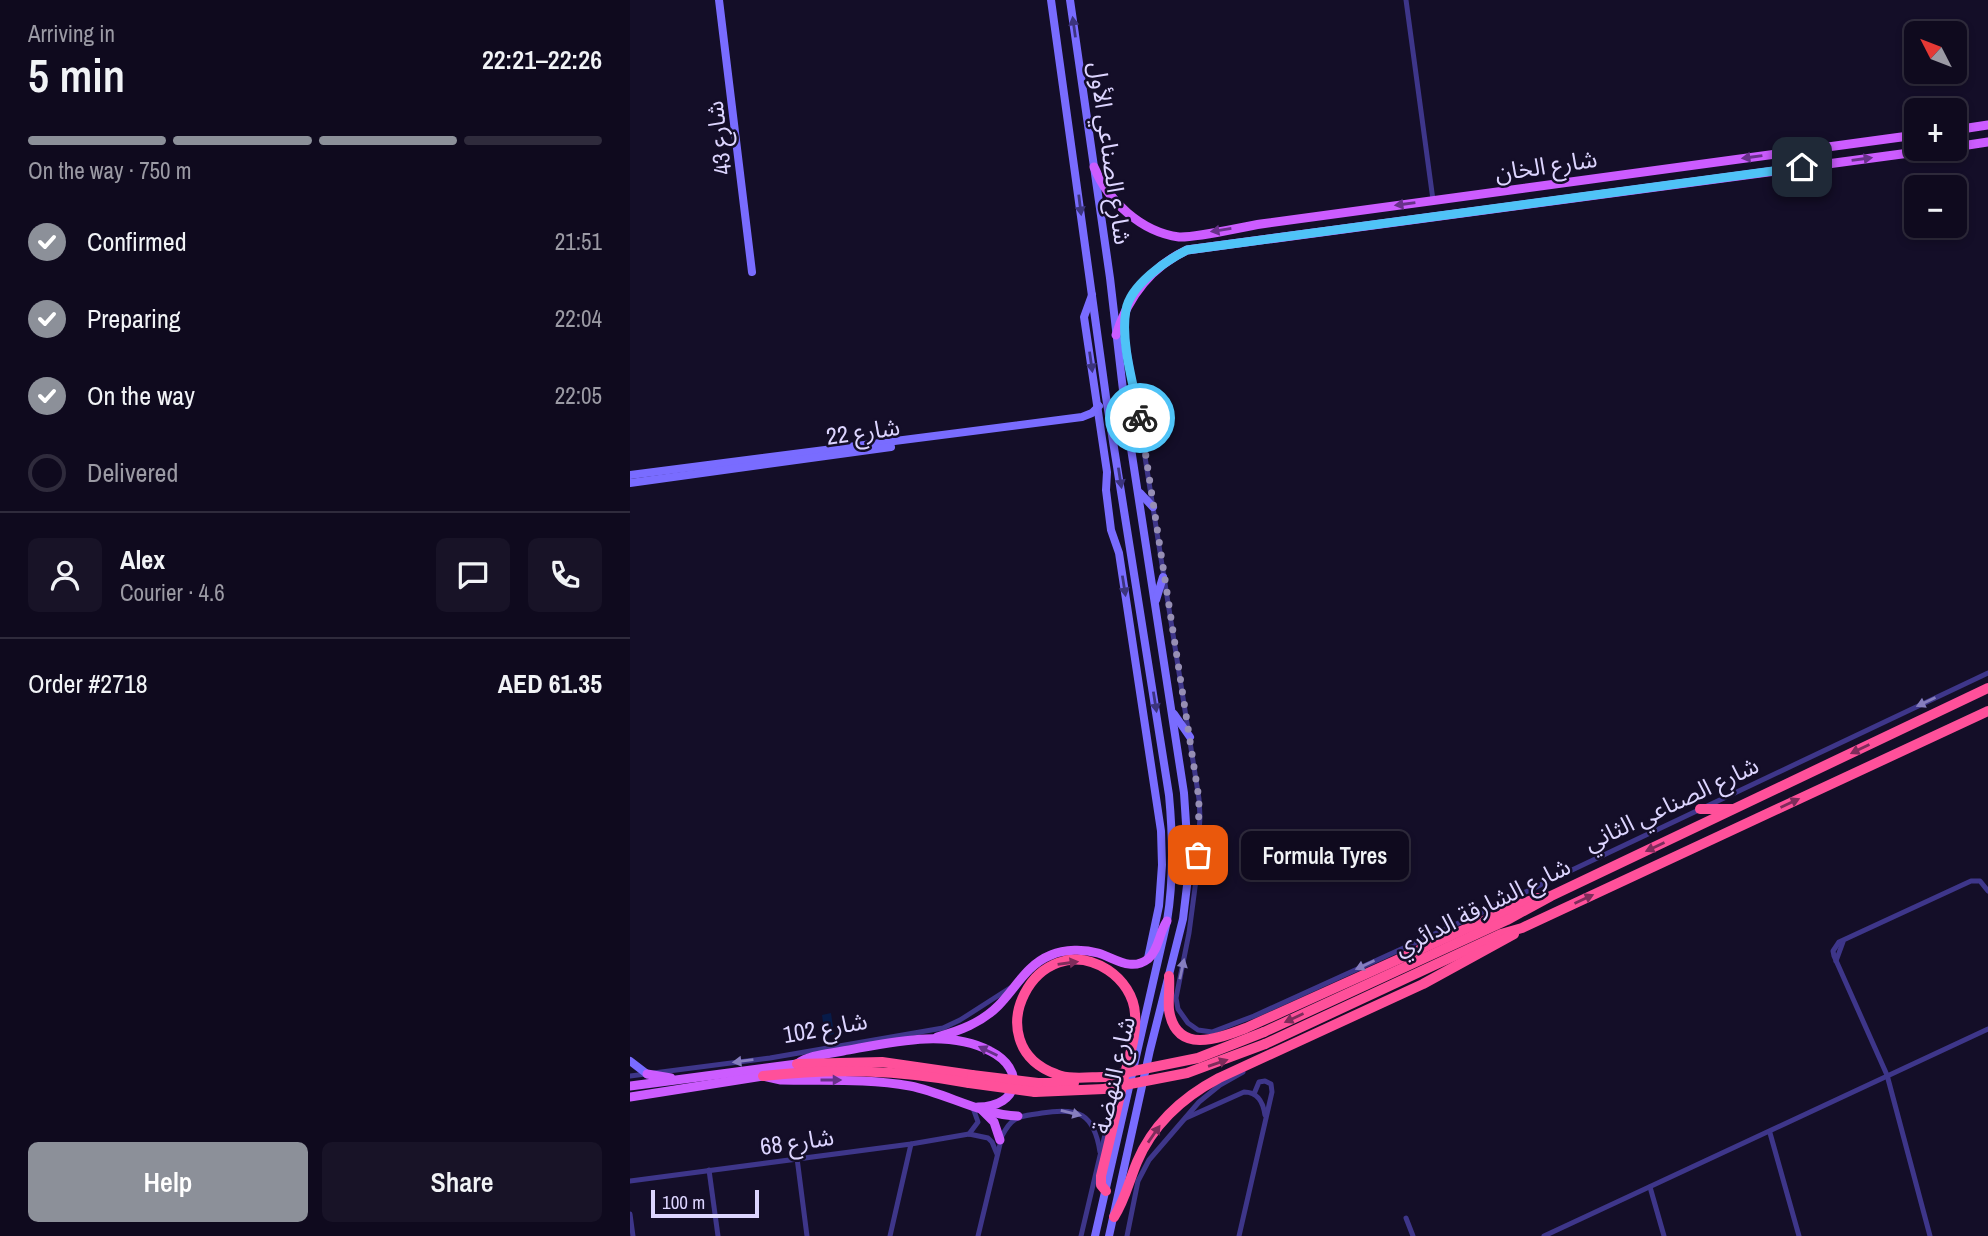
<!DOCTYPE html>
<html lang="en">
<head>
<meta charset="utf-8">
<style>
	body { margin:0; font-family:"Archivo Narrow","Noto Sans Arabic",sans-serif; background:#181327; color:#f1f3f6; height:100vh; display:flex; flex-direction:column; font-size:26px; white-space:nowrap }
	* { box-sizing:border-box; margin:0 }
	p { font-size:23px; color:#9b9aa4 }
	.icon { flex:none; width:38px; height:38px; fill:none; stroke:currentColor; stroke-width:2; stroke-linecap:round; stroke-linejoin:round }
	.map { position:relative; flex:1; overflow:hidden }
	.panel { display:flex; flex-direction:column; background:#0f0a1e; width:630px }
	.panel>* { flex:none }
	.needle { width:46px; rotate:312deg }
	.buttons { position:absolute; left:1274px; top:21px; display:grid; gap:14px }
	.buttons a { display:grid; place-items:center; width:63px; height:63px; border-radius:10px; background:#0f0a1e; box-shadow:0 4px 10px #0003,0 0 0 2px #2f2b3c; font-size:35px }
	.scale { position:absolute; left:21px; bottom:18px; width:108px; box-sizing:border-box; padding-left:7px; border:4px solid #ddd5ff; border-top:0; font-size:19px; line-height:24px; white-space:nowrap; color:#ddd5ff; -webkit-text-stroke:5px #140e28; paint-order:stroke }
	.pin { position:absolute; display:grid; place-items:center; width:60px; height:60px; color:#fff; margin:-30px; border-radius:14px; box-shadow:0 4px 10px #0006 }
	.courier { position:absolute; display:grid; place-items:center; width:70px; height:70px; margin:-35px; border:5px solid #4fc3f7; border-radius:50%; background:#fff; color:#222; box-shadow:0 2px 9px #0007 }
	.bubble { position:absolute; height:49px; border-radius:10px; background:#0f0a1e; box-shadow:0 4px 10px #0003,0 0 0 2px #2f2b3c; font-size:23px; font-weight:600; line-height:49px; text-align:center }
	.headline em { font-style:normal; font-weight:600 }
	.headline div { display:flex; flex-direction:column-reverse }
	.headline { display:flex; align-items:center; justify-content:space-between; height:119px; padding:0 28px }
	h1 { font-size:46px; font-weight:600; line-height:52px }
	.bar { display:grid; grid-template-columns:repeat(4,1fr); gap:10px 7px; align-content:center; height:84px; padding:0 28px }
	.bar i { height:9px; border-radius:5px; background:#2f2b3c }
	.bar .on { background:#8c9099 }
	.bar p { grid-column:span 4 }
	.line { display:flex; align-items:center; gap:18px; padding:0 28px; border-top:2px solid #2f2b3c }
	.line div { flex:1 }
	.round { display:grid; place-items:center; flex:none; width:74px; height:74px; border-radius:10px; background:#181327 }
	ol { padding:0 28px; list-style:none }
	li { display:flex; align-items:center; gap:21px; height:77px }
	li p { margin-inline-start:auto }
	li .icon { padding:7px; border-radius:50%; background:#8c9099; color:#fff; stroke-width:4 }
	li:last-child { color:#9b9aa4 }
	li i { width:38px; height:38px; border:4px solid #2f2b3c; border-radius:50% }
	.primary-button { display:flex; gap:14px; margin-top:auto; padding:14px 28px }
	.primary-button a { flex:1; height:80px; border-radius:10px; background:#8c9099; color:#fff; font-size:28px; font-weight:600; line-height:80px; text-align:center }
	.primary-button a+a { background:#181327; color:#f1f3f6 }
	main { display:flex; flex:1; min-height:0 }
	.map>svg:first-child { display:block }
	.water { fill:#071b49 }
	.lines { fill:none; stroke-linecap:round; stroke-linejoin:round }
	.street { stroke:#3e368a; stroke-width:5 }
	.secondary { stroke:#796cff; stroke-width:8 }
	.primary { stroke:#cc5cff; stroke-width:9 }
	.highway { stroke:#ff509a; stroke-width:10 }
	.highway-bridge { stroke:#ff509a; stroke-width:10 }
	.oneway { fill:#3c347e }
	.oneway2 { fill:#673189 }
	.oneway3 { fill:#867ebf }
	.oneway4 { fill:#7e2c5b }
	.done { stroke:#978fb4; stroke-width:7; stroke-dasharray:0 12.6 }
	.route { stroke:#4fc3f7; stroke-width:9 }
	.labels { text-anchor:middle; dominant-baseline:central; stroke-width:5; stroke-linejoin:round; paint-order:stroke }
	.street-label { font-size:24px; fill:#ddd5ff; stroke:#140e28 }
</style>
</head>
<body>
<main>
<section class="panel">
<div class="headline"><div><h1>5 min</h1><p>Arriving in</p></div><em>22:21–22:26</em></div>
<div class="bar"><i class="on"></i><i class="on"></i><i class="on"></i><i></i><p>On the way · 750 m</p></div>
<ol>
<li><svg class="icon" aria-label="check" viewBox="0 0 24 24"><path d="M5 12l5 5 9-10"/></svg>Confirmed<p>21:51</p></li>
<li><svg class="icon" aria-label="check" viewBox="0 0 24 24"><path d="M5 12l5 5 9-10"/></svg>Preparing<p>22:04</p></li>
<li><svg class="icon" aria-label="check" viewBox="0 0 24 24"><path d="M5 12l5 5 9-10"/></svg>On the way<p>22:05</p></li>
<li><i></i>Delivered</li>
</ol>
<div class="line" style="height:126px"><a class="round"><svg class="icon" aria-label="person" viewBox="0 0 24 24"><circle cx="12" cy="8" r="4"/><path d="M4 21q1-7 8-7t8 7"/></svg></a><div><b>Alex</b><p>Courier · 4.6</p></div><a class="round"><svg class="icon" aria-label="chat" viewBox="0 0 24 24"><path d="M4 5h16v11H9l-5 4z"/></svg></a><a class="round"><svg class="icon" aria-label="phone" viewBox="0 0 24 24"><path d="M5 4h4l2 5-3 2q2 4 5 5l2-3 5 2v4C11 20 4 13 5 4z"/></svg></a></div>
<div class="line" style="height:91px"><div>Order #2718</div><b>AED 61.35</b></div>
<div class="primary-button"><a>Help</a><a>Share</a></div>
</section>
<div class="map">
<svg width="1358" height="1236" viewBox="0 0 1358 1236">
	<rect width="100%" height="100%" fill="#140e28"/>
	<path class="water" d="M201 1013 204 1034 195 1036 192 1015Z"/>
	<g class="lines">
		<g class="street">
			<path d="M776 0 803 200"/>
			<path d="M496 316 497 343 569 799 570 817 566 880 559 933 546 998 548 1009 558 1023 568 1030 582 1032 624 1016 866 906 1358 673"/>
			<path d="M1206 961 1213 942"/>
			<path d="M0 1076 140 1058 313 1028 330 1020 380 988"/>
			<path d="M556 1118 614 1092C628 1092 633 1102 635 1115"/>
			<path d="M1140 1133 1169 1236"/>
			<path d="M339 1134 348 1122 343 1108"/>
			<path d="M167 1158 177 1236"/>
			<path d="M79 1170 88 1236"/>
			<path d="M0 1181 281 1144 339 1134 358 1138 362 1142 367 1154"/>
			<path d="M1020 1187 1034 1236"/>
			<path d="M0 1214 3 1236"/>
			<path d="M776 1218 783 1236"/>
			<path d="M260 1236 281 1144"/>
			<path d="M348 1236 372 1136C383 1114 391 1117 412 1113 448 1107 464 1113 470 1152"/>
			<path d="M451 1236 481 1109 487 1098"/>
			<path d="M497 1236 508 1181 519 1160 569 1102 590 1085 613 1072"/>
			<path d="M609 1236 642 1092 641 1084 635 1081 629 1082 624 1094"/>
			<path d="M914 1236 1358 1029"/>
			<path d="M1300 1236 1257 1075 1204 956 1203 951 1209 942 1341 881H1350L1358 891"/>
		</g>
		<g class="secondary">
			<path d="M89 0 122 272"/>
			<path d="M421 0 476 397 539 795C543 838 544 879 537 921L465 1236"/>
			<path d="M440 0 480 278 496 416 554 793 559 869 553 919 520 1050 479 1236"/>
			<path d="M462 295 454 317 477 472 476 490 481 530 489 553 531 831 532 865 529 906 518 958"/>
			<path d="M0 475 452 417 462 413 469 406"/>
			<path d="M0 483 261 447"/>
			<path d="M510 493 523 507"/>
			<path d="M526 600 533 577"/>
			<path d="M544 714 560 737"/>
			<path d="M0 1061 17 1074"/>
		</g>
		<g class="primary">
			<path d="M1325 130 1358 125"/>
			<path d="M1325 147 1358 142"/>
			<path d="M464 167C478 201 511 232 549 237 566 238 612 227 631 224L1286 135"/>
			<path d="M486 335C498 297 521 267 557 250L1309 149"/>
			<path d="M307 1037C329 1031 351 1023 368 1006 386 988 396 965 421 955 435 949 454 949 468 953 485 958 501 972 518 959 529 950 529 932 537 921"/>
			<path d="M17 1074 41 1078"/>
			<path d="M0 1086 167 1064C179 1055 197 1054 213 1051 258 1043 317 1028 360 1051 396 1069 390 1107 348 1107"/>
			<path d="M0 1097 133 1076 151 1080C194 1081 237 1078 280 1086 316 1093 351 1115 388 1116"/>
			<path d="M352 1110 364 1122 370 1140"/>
		</g>
		<g class="highway">
			<path d="M1070 809H1102"/>
			<path d="M539 976C540 987 538 999 539 1010 546 1055 588 1039 616 1028L893 903 908 898"/>
			<path d="M634 1032 877 920 921 896 1358 688"/>
			<path d="M635 1044 871 934 892 928 1358 711"/>
			<path d="M167 1064 252 1062 342 1075"/>
			<path d="M133 1076C205 1068 268 1070 339 1083"/>
			<path d="M474 1077C459 1077 440 1080 426 1074 344 1044 407 924 478 970 493 980 504 996 505 1014 507 1035 499 1057 494 1077 487 1110 479 1143 471 1176V1185L476 1191"/>
			<path d="M408 1083H444"/>
			<path d="M405 1092 474 1089"/>
			<path d="M484 1217C495 1200 499 1181 507 1162 523 1124 553 1097 589 1078L793 984 884 934"/>
		</g>
		<g class="highway-bridge">
			<path d="M342 1075 408 1083"/>
			<path d="M474 1077 568 1058 634 1032"/>
			<path d="M339 1083 405 1092"/>
			<path d="M474 1089 557 1073 635 1044"/>
		</g>
	</g>
	<defs><path id="oneway-solid" d="M-6-.8H1V-3.2L6.5 0L1 3.2V.8H-6Z" transform="scale(1.75)"/></defs>
	<g class="oneway">
		<use href="#oneway-solid" transform="translate(444 27) rotate(-98)"/>
		<use href="#oneway-solid" transform="translate(450 205) rotate(83)"/>
		<use href="#oneway-solid" transform="translate(461 362) rotate(82)"/>
		<use href="#oneway-solid" transform="translate(490 478) rotate(81)"/>
		<use href="#oneway-solid" transform="translate(494 586) rotate(81)"/>
		<use href="#oneway-solid" transform="translate(525 702) rotate(81)"/>
	</g>
	<g class="oneway2">
		<use href="#oneway-solid" transform="translate(1122 157) rotate(172)"/>
		<use href="#oneway-solid" transform="translate(1232 159) rotate(-8)"/>
		<use href="#oneway-solid" transform="translate(775 204) rotate(172)"/>
		<use href="#oneway-solid" transform="translate(591 230) rotate(171)"/>
		<use href="#oneway-solid" transform="translate(358 1051) rotate(-154)"/>
		<use href="#oneway-solid" transform="translate(201 1080)"/>
	</g>
	<g class="oneway3">
		<use href="#oneway-solid" transform="translate(1296 702) rotate(155)"/>
		<use href="#oneway-solid" transform="translate(735 965) rotate(155)"/>
		<use href="#oneway-solid" transform="translate(552 969) rotate(-78)"/>
		<use href="#oneway-solid" transform="translate(113 1061) rotate(173)"/>
		<use href="#oneway-solid" transform="translate(441 1113) rotate(14)"/>
	</g>
	<g class="oneway4">
		<use href="#oneway-solid" transform="translate(1230 749) rotate(154)"/>
		<use href="#oneway-solid" transform="translate(1160 803) rotate(-25)"/>
		<use href="#oneway-solid" transform="translate(1025 847) rotate(155)"/>
		<use href="#oneway-solid" transform="translate(954 899) rotate(-25)"/>
		<use href="#oneway-solid" transform="translate(438 963) rotate(-8)"/>
		<use href="#oneway-solid" transform="translate(664 1018) rotate(155)"/>
		<use href="#oneway-solid" transform="translate(588 1063) rotate(-19)"/>
		<use href="#oneway-solid" transform="translate(524 1134) rotate(-55)"/>
	</g>
	<g class="lines">
		<path class="done" d="M510 418 569 799 568 855"/>
		<path class="route" d="M510 418C504 386 490 342 496 310 500 285 537 260 557 250L1172 167"/>
	</g>
	<g class="labels">
		<g class="street-label">
			<text transform="translate(88 138) rotate(-97)">شارع 43</text>
			<text transform="translate(481 153) rotate(82)">شارع الصناعي الأول</text>
			<text transform="translate(916 165) rotate(-8)">شارع الخان</text>
			<text transform="translate(233 431) rotate(-8)">شارع 22</text>
			<text transform="translate(1041 803) rotate(-25)">شارع الصناعي الثاني</text>
			<text transform="translate(852 906) rotate(-26)">شارع الشارقة الدائري</text>
			<text transform="translate(195 1027) rotate(-10)">شارع 102</text>
			<text transform="translate(483 1075) rotate(-77)">شارع النهضة</text>
			<text transform="translate(167 1141) rotate(-8)">شارع 68</text>
		</g>
	</g>
</svg>
<div class="buttons">
<a><svg class="needle" viewBox="-14 -14 28 28"><path d="M0-13l5 13h-10z" fill="#e53935"/><path d="M0 13l5-13h-10z" fill="#9b9aa4"/></svg></a>
<a>+</a>
<a>−</a>
</div>
<div class="scale">100 m</div>
<div class="pin" style="left:568px;top:855px;background:#ea580c"><svg class="icon" aria-label="bag" viewBox="0 0 24 24"><path d="M5 8h14l-1 12H6zM9 8a3 3 0 0 1 6 0"/></svg></div>
<div class="pin" style="left:1172px;top:167px;background:#1f2937"><svg class="icon" aria-label="home" viewBox="0 0 24 24"><path d="M3 11l9-7 9 7M6 9v11h12V9"/></svg></div>
<div class="courier" style="left:510px;top:418px"><svg class="icon" aria-label="bike" viewBox="0 0 24 24"><circle cx="6" cy="16" r="4"/><circle cx="18" cy="16" r="4"/><path d="M6 16l4-8h5l3 8M10 8l3 8H6M13 5h3"/></svg></div>
<div class="bubble" style="left:611px;top:831px;width:168px">Formula Tyres</div>
</div>
</main>
</body>
</html>
